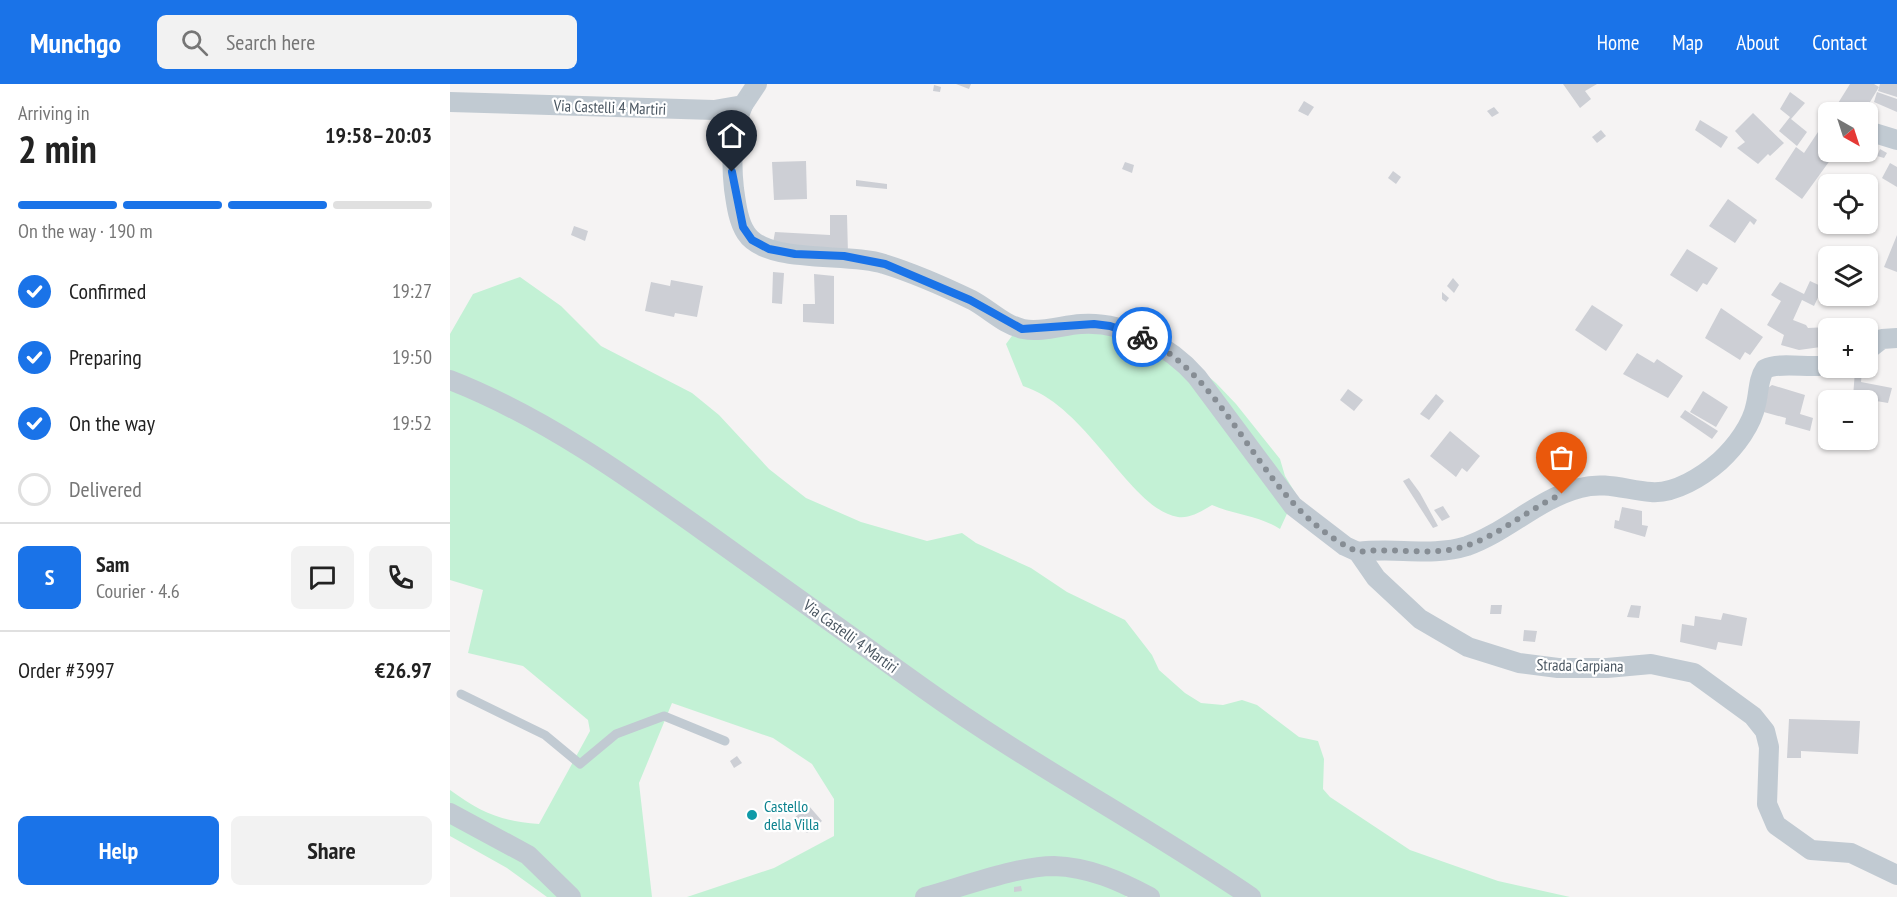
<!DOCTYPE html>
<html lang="en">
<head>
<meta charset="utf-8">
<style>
	body { margin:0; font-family:"PT Sans Narrow",sans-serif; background:#f2f2f2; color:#222; height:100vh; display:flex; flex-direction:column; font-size:22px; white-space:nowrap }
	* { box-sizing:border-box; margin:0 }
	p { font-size:20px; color:#767676 }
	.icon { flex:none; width:33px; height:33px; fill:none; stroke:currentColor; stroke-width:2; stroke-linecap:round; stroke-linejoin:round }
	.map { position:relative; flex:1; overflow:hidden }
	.side { display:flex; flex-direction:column; background:#fff; width:450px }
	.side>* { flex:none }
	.needle { width:39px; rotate:141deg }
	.fabs { position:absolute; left:1368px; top:18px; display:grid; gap:12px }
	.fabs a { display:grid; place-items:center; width:60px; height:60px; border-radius:9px; background:#fff; box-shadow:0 2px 4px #0004; font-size:30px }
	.pin { position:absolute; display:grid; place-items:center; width:51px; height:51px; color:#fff; margin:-62px -26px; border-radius:50% 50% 50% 0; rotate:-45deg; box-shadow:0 0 6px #0007 }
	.pin .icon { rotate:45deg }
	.courier { position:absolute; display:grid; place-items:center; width:60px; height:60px; margin:-30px; border:4px solid #1a73e8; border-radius:50%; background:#fff; color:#222; box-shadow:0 2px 8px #0007 }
	.headline em { font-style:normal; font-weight:800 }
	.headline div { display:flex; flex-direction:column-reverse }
	.headline { display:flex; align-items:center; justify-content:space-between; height:102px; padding:0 18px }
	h1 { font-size:39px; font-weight:800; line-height:45px }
	.bar { display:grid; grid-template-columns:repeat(4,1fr); gap:9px 6px; align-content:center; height:72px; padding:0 18px }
	.bar i { height:8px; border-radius:4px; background:#e0e0e0 }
	.bar .active { background:#1a73e8 }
	.bar p { grid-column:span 4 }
	.line { display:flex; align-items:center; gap:15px; padding:0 18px; border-top:2px solid #e0e0e0 }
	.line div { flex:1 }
	.round { display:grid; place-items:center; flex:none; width:63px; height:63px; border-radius:9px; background:#f2f2f2 }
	ol { padding:0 18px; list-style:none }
	li { display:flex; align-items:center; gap:18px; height:66px }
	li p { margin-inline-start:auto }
	li .icon { padding:6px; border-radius:50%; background:#1a73e8; color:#fff; stroke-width:4 }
	li:last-child { color:#767676 }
	li i { width:33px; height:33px; border:3px solid #e0e0e0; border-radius:50% }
	.cta { display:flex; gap:12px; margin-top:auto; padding:12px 18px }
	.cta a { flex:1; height:69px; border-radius:9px; background:#1a73e8; color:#fff; font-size:24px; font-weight:800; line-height:69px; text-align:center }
	.cta a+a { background:#f2f2f2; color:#222 }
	header { display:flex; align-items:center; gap:36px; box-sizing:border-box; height:84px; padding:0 30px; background:#1a73e8; color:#fff }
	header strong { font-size:28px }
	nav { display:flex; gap:33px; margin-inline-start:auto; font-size:21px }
	.search { width:420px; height:54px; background:#f2f2f2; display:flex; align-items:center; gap:15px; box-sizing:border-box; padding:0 21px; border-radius:9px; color:#767676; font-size:22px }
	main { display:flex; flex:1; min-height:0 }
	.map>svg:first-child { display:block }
	.green { fill:#c3f1d5 }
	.building { fill:#cdcfd5 }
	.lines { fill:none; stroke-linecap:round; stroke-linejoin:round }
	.service { stroke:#c1cad2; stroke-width:9 }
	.minor { stroke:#c1cad2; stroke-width:20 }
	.done { stroke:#868d94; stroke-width:6; stroke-dasharray:0 10.8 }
	.route { stroke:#1a73e8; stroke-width:8 }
	.culture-dot { fill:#0f9aa8; stroke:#fff; stroke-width:2 }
	.labels { text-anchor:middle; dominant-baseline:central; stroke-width:4.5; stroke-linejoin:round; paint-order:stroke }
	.street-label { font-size:16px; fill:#4a5661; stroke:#fff }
	.culture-label { font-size:16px; fill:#0d838f; stroke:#fff; text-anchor:start }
</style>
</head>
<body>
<header>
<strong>Munchgo</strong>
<div class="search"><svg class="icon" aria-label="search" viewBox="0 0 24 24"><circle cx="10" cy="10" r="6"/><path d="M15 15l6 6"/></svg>Search here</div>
<nav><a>Home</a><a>Map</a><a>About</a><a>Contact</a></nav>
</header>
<main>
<section class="side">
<div class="headline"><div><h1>2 min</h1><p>Arriving in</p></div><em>19:58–20:03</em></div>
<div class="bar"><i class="active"></i><i class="active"></i><i class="active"></i><i></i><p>On the way · 190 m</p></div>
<ol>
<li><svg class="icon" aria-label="check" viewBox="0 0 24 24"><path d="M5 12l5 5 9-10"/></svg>Confirmed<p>19:27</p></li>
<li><svg class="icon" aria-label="check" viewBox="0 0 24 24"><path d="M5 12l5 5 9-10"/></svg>Preparing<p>19:50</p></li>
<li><svg class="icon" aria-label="check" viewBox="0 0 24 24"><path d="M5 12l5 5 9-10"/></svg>On the way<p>19:52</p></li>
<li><i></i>Delivered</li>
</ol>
<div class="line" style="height:108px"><b class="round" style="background:#1a73e8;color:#fff">S</b><div><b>Sam</b><p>Courier · 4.6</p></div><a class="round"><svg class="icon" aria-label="chat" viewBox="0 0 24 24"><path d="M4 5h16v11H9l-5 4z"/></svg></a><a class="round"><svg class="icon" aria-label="phone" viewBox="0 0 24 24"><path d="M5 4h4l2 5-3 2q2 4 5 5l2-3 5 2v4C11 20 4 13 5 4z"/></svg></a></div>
<div class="line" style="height:78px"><div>Order #3997</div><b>€26.97</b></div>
<div class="cta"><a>Help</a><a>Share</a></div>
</section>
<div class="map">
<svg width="1447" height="813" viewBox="0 0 1447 813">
	<rect width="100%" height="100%" fill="#f5f3f3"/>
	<g class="green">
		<path d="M70 193 111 222 151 262 242 309 269 331 319 385 356 414 411 438 477 457 512 449 526 459 581 484 617 508 675 536 702 571 709 586 735 609 751 619 773 621 792 616 807 621 849 653 868 657 874 675 873 705 880 713 960 766 1048 797 1120 813H704L693 807 675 813H237L324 784 384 752V715L362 680 323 654 222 619 189 699 202 813H97L57 784 0 752V706C32 729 50 737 89 740L140 647 138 636 73 582 18 569 33 506 0 496V250L23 210Z"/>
		<path d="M570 241 717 257 766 299 786 320 830 375 835 392 846 410 830 445C808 431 785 431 762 421 752 427 739 435 728 433 679 425 639 323 573 302L556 260Z"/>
	</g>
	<g class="building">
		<path d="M506 0H521L519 5Z"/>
		<path d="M1113 0H1147L1135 7 1141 15 1130 24Z"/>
		<path d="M1400 0H1424L1429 3 1414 28H1392L1385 24Z"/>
		<path d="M1430 0H1447V13L1428 7Z"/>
		<path d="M484 1 491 3 490 8 483 7Z"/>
		<path d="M1340 8 1355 19 1341 35 1357 48 1347 62 1329 47 1340 33 1330 25Z"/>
		<path d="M1427 8 1447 15V28L1424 18Z"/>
		<path d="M854 17 864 23 858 32 848 27Z"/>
		<path d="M1044 23 1049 29 1042 33 1037 27Z"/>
		<path d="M1303 29 1334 59 1320 72 1318 70 1308 80 1287 64 1295 58 1285 47Z"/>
		<path d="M1378 33V68H1386L1352 115 1325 95 1346 63 1354 69Z"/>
		<path d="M1250 36 1278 53 1271 64 1245 46Z"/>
		<path d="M1151 46 1156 52 1147 59 1142 53Z"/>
		<path d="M1430 65 1437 69 1434 74 1427 72Z"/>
		<path d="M356 77 357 115 324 116 322 78Z"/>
		<path d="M675 78 684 81 682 89 672 85Z"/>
		<path d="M1440 79 1447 83V103L1432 94Z"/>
		<path d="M943 87 951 93 946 100 938 94Z"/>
		<path d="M406 96 437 100V105L406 102Z"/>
		<path d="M1278 115 1307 136 1304 141 1300 137 1285 159 1259 142Z"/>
		<path d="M380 131H397L398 170 323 159 325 148 380 151Z"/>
		<path d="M124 142 138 147 135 157 121 151Z"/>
		<path d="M1447 151V188L1434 183Z"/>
		<path d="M1237 165 1268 184 1257 201 1253 199 1247 208 1220 191Z"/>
		<path d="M323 188 334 189 332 220 322 219Z"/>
		<path d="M364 190 384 192V240L353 238V220H365Z"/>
		<path d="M1003 194 1009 201 1004 209 997 202Z"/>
		<path d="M221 196 253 202 247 233 225 229 224 233 195 227 201 198 220 202Z"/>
		<path d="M1360 197 1373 203 1364 222 1352 216 1343 236 1356 241 1358 244 1378 243V262L1349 266 1331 261 1334 251 1317 241 1331 217 1321 211 1330 198 1354 210Z"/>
		<path d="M992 208 999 214 996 218 992 215Z"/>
		<path d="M1142 221 1173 241 1156 267 1125 246Z"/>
		<path d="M1271 224 1313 253 1300 271 1295 268 1290 276 1255 254Z"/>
		<path d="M1187 269 1204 279 1207 275 1233 292 1218 314 1173 290Z"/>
		<path d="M1405 287H1412L1411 298 1442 304 1438 319 1403 313Z"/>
		<path d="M1322 301 1355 311 1350 330 1363 334 1360 347 1335 340 1336 334 1310 327 1315 306Z"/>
		<path d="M898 305 913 316 904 327 890 316Z"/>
		<path d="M1253 307 1278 323 1266 343 1240 328Z"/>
		<path d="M986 310 994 317 979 336 970 330Z"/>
		<path d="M1235 326 1268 347 1262 355 1230 333Z"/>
		<path d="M1000 347 1030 372 1017 388 1012 384 1006 393 980 372Z"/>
		<path d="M959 394 970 409 988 442 983 444 953 397Z"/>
		<path d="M993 422 1000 433 992 437 984 426Z"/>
		<path d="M1172 423 1192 427V441L1198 442 1195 453 1164 444 1165 436 1169 437Z"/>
		<path d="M1041 521H1052L1051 530H1040Z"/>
		<path d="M1181 521 1191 522 1189 534 1177 533Z"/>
		<path d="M1273 529 1297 534 1292 562 1268 558 1266 566 1230 558 1232 540 1244 542 1245 532 1271 536Z"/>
		<path d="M1074 546 1087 547 1085 558 1073 557Z"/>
		<path d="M1339 635 1410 637 1408 670 1351 667V674H1337Z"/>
		<path d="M287 672 292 679 284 684 280 677Z"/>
		<path d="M359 722 372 737 357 749 344 734Z"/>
		<path d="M571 802 572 807 564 808V803Z"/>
	</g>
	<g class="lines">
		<path class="service" d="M11 610 95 651 130 680 166 650 214 632 275 657"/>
		<g class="minor">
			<path d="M0 18 264 26 293 21 307 0"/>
			<path d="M293 21C282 46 281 78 284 105 286 119 288 137 296 149 316 181 399 168 434 180 463 189 495 203 522 216 539 225 554 241 573 245 592 249 613 241 631 240 674 237 720 262 747 293L843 422 895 462 908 468 926 494 970 535 1018 563 1069 579 1108 584H1157L1201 580 1244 589 1303 632 1315 647 1319 663 1317 720 1326 741 1361 766 1401 769 1447 791"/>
			<path d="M1418 47 1447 56"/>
			<path d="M1418 266 1432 255 1447 254"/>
			<path d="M0 296C92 332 175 391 255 448 328 500 400 552 473 604 579 680 694 740 801 813"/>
			<path d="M908 468C944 463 982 473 1017 462 1057 448 1088 415 1130 404 1155 397 1176 406 1201 408 1225 410 1253 392 1270 377 1286 362 1302 341 1306 320 1309 308 1308 295 1315 285 1331 277 1360 285 1378 281"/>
			<path d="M0 729 78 771 121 813"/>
			<path d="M475 813C512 803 567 782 604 782 639 783 670 797 700 813"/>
		</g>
	</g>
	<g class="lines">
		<path class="done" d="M692 253C786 298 808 422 908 468 942 463 977 472 1009 464 1047 454 1076 426 1112 410"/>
		<path class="route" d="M282 88 293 143 302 156 319 165 345 170 394 172 435 180 520 216 572 245 644 240 660 242 692 253"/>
	</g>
	<circle class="culture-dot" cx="302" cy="731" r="6"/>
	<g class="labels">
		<g class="street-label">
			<text transform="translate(160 23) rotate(2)">Via Castelli 4 Martiri</text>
			<text transform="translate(401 552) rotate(36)">Via Castelli 4 Martiri</text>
			<text transform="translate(1130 581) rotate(1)">Strada Carpiana</text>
		</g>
		<g class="culture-label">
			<text x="314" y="722">Castello<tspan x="314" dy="18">della Villa</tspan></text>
		</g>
	</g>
</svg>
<div class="fabs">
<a><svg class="needle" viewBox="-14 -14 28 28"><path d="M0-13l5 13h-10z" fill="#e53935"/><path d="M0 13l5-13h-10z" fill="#767676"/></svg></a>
<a><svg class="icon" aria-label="locate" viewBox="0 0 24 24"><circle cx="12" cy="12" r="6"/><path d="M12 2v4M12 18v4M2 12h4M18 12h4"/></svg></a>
<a><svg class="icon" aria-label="layers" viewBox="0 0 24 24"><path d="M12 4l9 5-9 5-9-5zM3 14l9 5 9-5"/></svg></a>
<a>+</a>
<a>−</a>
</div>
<div class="pin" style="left:1112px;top:410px;background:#ea580c"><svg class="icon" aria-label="bag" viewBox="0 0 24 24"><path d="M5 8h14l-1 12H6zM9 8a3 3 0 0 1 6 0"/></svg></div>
<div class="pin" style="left:282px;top:88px;background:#1f2937"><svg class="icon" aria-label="home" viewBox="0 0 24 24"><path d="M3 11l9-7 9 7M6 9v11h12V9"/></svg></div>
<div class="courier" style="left:692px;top:253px"><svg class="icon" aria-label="bike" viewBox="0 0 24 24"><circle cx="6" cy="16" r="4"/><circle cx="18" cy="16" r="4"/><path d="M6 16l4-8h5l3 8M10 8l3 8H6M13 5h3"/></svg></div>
</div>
</main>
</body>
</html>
